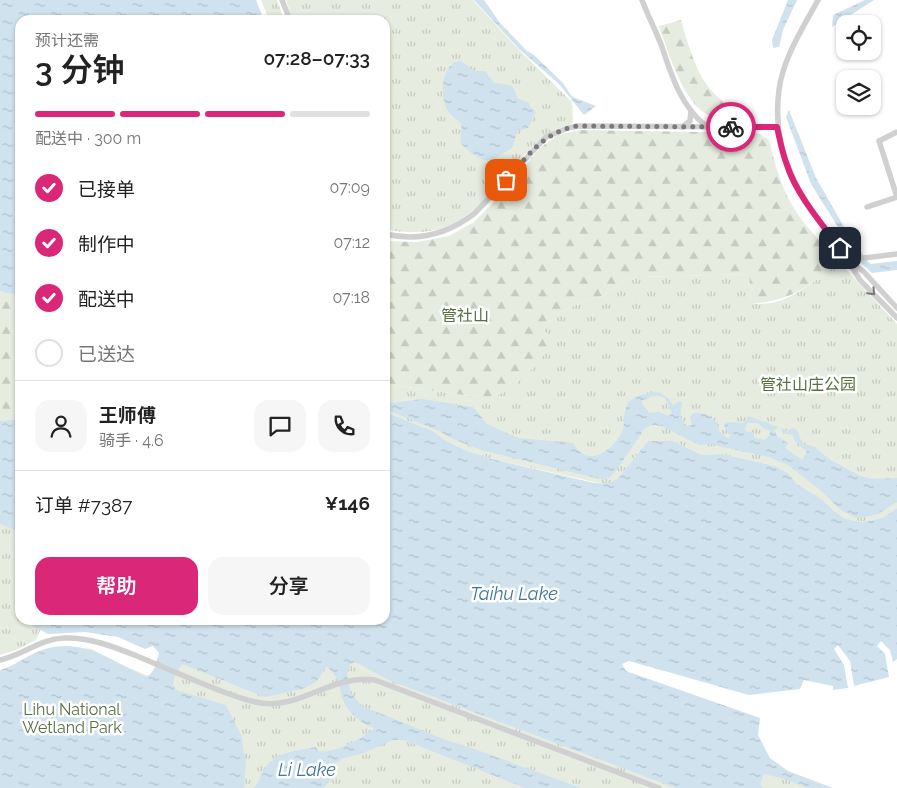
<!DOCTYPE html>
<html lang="zh">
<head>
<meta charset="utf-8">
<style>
	body { margin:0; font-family:Raleway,"Noto Sans SC",sans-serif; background:#f6f6f6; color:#222; height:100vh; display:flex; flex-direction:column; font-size:19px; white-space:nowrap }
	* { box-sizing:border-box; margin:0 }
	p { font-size:16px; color:#767676 }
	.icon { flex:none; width:28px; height:28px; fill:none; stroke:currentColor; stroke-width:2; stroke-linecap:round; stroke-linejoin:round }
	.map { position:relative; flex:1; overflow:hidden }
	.sheet { position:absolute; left:15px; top:15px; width:375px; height:610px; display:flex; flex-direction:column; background:#fff; border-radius:15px; box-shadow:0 1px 4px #0004 }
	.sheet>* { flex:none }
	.tools { position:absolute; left:836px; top:15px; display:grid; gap:10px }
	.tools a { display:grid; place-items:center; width:45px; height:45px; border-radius:10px; background:#fff; box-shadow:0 1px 4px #0004; font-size:25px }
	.pin { position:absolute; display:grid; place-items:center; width:42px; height:42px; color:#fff; margin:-21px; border-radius:10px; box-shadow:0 2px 8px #0006 }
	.courier { position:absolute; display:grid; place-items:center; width:50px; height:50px; margin:-25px; border:4px solid #db2777; border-radius:50%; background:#fff; color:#222; box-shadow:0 1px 6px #0007 }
	.head em { font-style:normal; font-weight:600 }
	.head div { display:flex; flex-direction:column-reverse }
	.head { display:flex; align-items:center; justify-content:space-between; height:85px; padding:0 20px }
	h1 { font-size:32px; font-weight:600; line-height:38px }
	.bar { display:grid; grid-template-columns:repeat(4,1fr); gap:8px 5px; align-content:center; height:60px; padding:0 20px }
	.bar i { height:6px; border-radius:4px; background:#e0e0e0 }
	.bar .current { background:#db2777 }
	.bar p { grid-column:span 4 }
	.line { display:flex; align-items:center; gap:12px; padding:0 20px; border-top:1px solid #e0e0e0 }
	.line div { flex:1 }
	.round { display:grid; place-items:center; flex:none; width:52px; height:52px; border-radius:15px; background:#f6f6f6 }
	ol { padding:0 20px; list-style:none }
	li { display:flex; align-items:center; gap:15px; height:55px }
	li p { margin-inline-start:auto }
	li .icon { padding:5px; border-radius:50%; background:#db2777; color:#fff; stroke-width:4 }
	li:last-child { color:#767676 }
	li i { width:28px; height:28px; border:2px solid #e0e0e0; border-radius:50% }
	.button { display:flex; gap:10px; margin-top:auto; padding:10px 20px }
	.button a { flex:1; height:58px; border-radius:15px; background:#db2777; color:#fff; font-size:20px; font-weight:600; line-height:58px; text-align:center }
	.button a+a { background:#f6f6f6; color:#222 }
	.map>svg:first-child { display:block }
	.grass { fill:url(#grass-tufts) }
	.forest { fill:url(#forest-firs) }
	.pitch { fill:#e6ecdf }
	.water { fill:url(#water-ripples); fill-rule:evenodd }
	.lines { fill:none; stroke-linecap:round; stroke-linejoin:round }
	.minor { stroke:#d0d0d0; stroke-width:5.5 }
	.oneway { stroke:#7a7a7a }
	.done { stroke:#7a7a7a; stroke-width:5; stroke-dasharray:0 9 }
	.route { stroke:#db2777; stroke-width:6 }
	.labels { text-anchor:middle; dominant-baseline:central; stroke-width:5; stroke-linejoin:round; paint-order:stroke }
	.park-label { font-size:16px; fill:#56703f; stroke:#fff }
	.water-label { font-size:18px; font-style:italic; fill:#3f7597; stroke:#fff }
</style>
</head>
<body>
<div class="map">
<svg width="897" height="788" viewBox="0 0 897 788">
	<defs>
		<pattern id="grass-tufts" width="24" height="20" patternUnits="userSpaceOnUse" patternTransform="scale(1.25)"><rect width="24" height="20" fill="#e6ecdf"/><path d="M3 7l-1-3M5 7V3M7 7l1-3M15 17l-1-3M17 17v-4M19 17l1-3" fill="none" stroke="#c6cbc0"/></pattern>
		<pattern id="forest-firs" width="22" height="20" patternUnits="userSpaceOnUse" patternTransform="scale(1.25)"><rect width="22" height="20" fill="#e6ecdf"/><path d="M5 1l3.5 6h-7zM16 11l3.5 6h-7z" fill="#c6cbc0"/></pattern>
		<pattern id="water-ripples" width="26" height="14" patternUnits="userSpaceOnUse" patternTransform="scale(1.25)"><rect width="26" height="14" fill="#cfe2ee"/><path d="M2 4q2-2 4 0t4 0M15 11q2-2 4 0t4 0" fill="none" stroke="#b2c2cd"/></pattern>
	</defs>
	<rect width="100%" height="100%" fill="#fff"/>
	<g class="grass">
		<path d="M261 0H277L284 20H269Z"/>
		<path d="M286 0H473L520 51 572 102 573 123C563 127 550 131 542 138 501 172 476 233 415 232 404 232 395 232 385 228V20H293Z"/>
		<path d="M839 262 897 324V508L884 517 874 520 862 522 846 519 834 511 822 499 797 484 788 473 775 466 722 454 702 455 673 441H648L618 478 612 483 603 484 492 459 465 450 445 440 433 431 390 414H385V384L478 397 515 385 547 351 543 330 558 313 584 301 602 296 627 279 641 277 749 274 751 304C757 304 764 304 771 303 796 298 819 278 839 262Z"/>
		<path d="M0 524 20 531V620H32L42 626 36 640 16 650 0 655Z"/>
		<path d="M74 647 92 649 115 662 170 685 179 659 326 664 334 665 345 697 383 729 325 768C349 753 378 736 408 738L534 788H0L5 670Z"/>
		<path d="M357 657 687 788H566L437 741 354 703 344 674 347 662Z"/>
		<path d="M763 771 815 788H756Z"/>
	</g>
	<g class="forest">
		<path d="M681 20C688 43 695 73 712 91 720 101 736 109 746 117 735 118 721 120 711 116 684 107 668 51 659 26Z"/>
		<path d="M579 130 758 133 769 140C778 176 785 201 810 230 819 241 830 251 839 262 809 287 790 301 751 304L749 274 641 277 627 279 602 296 584 301 558 313 543 330 554 339 547 351 531 370 515 385 497 396 478 397 385 384V241L417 242 449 236 474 222 497 199 540 148 558 135Z"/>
		<path d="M0 291 9 294 20 293V419L0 421Z"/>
	</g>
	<path class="pitch" d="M523 80C535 81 534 91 542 98L541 104H535L531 98 522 93 520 81Z"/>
	<g class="water">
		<path d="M0 0H256L264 20H20V293C13 295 7 294 0 291Z"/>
		<path d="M474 0H484L500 23 527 51 534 55 563 83 570 94 575 98 596 106 584 115 559 84 519 49Z"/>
		<path d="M788 0H797L783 30 779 47 773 48 772 40Z"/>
		<path d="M865 0H874L832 27 833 15Z"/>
		<path d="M459 61 464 63 475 71H485L494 83C507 85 515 82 517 98L529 103 530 107 536 112 528 128 517 131 513 146 511 149C504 152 497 158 490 160 483 163 464 149 461 143 459 137 463 130 461 123 457 119 450 115 447 110 440 95 440 66 459 61Z"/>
		<path d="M789 110 816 178 847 232 868 262 871 264 897 261V270L872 273 860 262 811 184 786 117Z"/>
		<path d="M659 392 668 398 673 405 680 401 682 402C681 413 678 417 687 426L692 425 690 417 693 413C705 412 711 416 719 425V431L729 439 730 434 726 430 724 424 728 422 744 423 748 416 789 431 792 428 797 430 802 443 815 447 829 459 860 476 874 479 897 478V502L878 514 861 518 854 517 841 510 819 489 788 465 769 457 723 447 711 444 699 445 662 426 653 425 645 428 616 471 610 477 604 480 481 450 453 439 439 431 390 411 385 410V404L422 399 473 407 487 424 518 438 573 443C587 468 610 453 621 434 627 424 621 409 630 401 638 394 650 393 659 392ZM653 396H659L665 398 672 413 669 416 658 412 649 413 641 401ZM747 423H758L763 428 770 431 769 436 765 440 754 438V433L745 431ZM778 427 782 429V433L793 435 795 441 807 452 802 460 785 448 788 443 778 437 774 430Z"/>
		<path d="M385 414H390L433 431 445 440 465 450 492 459 590 482C601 484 609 485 618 478L648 441H673L702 455 722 454 775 466 788 473 797 484 822 499 834 511 846 519 862 522 874 520 884 517 897 508V659L893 662 890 650 881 641 877 646 885 654 889 677 854 686 850 661 838 645 834 649 844 665 848 688 833 690V686L804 680 800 689 749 695 629 661 622 664 626 671 760 718 758 735 770 758 788 771 833 788H807L785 779 764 774 760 784 763 788H676L391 681 355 662 350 664 347 675 351 693 362 706 446 740 469 747 581 788H525L404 740H393L361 754 341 759 327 770 333 779 323 788H254C260 781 259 777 263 771 275 751 296 751 316 747L318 751C331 755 364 738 374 728 360 723 347 712 342 698 340 692 340 685 337 679 335 674 330 670 327 666L316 682 302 689 265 697 182 664 175 675 173 685 176 690 226 705 242 737 243 749 246 760 244 787 247 788H0V670C15 666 27 655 42 650 80 636 113 661 146 677 155 673 156 662 159 653L153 646 145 649 118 637 85 632 48 634 27 623 28 620H385Z"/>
		<path d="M20 419V532L0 524V421Z"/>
	</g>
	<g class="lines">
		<g class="minor">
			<path d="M282 0 290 20"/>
			<path d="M642 0C648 16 656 31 662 47 672 77 681 106 706 126"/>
			<path d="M818 0C803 28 783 58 779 90 770 158 803 200 842 251 849 260 854 271 860 280 872 293 885 305 897 318"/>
			<path d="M682 127 690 121 691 111"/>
			<path d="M867 207 897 197 879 141 897 132"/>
			<path d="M385 234C419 242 448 234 475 213L546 137 568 128 578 126 777 127"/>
			<path d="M851 262 856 259 897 254"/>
			<path d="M853 264 864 272 897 308"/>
			<path d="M0 660C23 655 40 639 64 638 90 637 114 647 137 656 165 668 193 680 221 691 234 696 248 701 261 703 302 709 331 674 375 680L659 788"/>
		</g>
	</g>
	<defs><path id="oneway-chevron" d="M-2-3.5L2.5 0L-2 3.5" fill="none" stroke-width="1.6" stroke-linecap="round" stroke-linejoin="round" transform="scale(1.25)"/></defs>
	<use class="oneway" href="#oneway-chevron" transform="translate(872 292) rotate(47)"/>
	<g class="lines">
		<path class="done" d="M506 180C528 156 544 131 578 126L731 127"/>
		<path class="route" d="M731 127H777C780 140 782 153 787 165 796 194 822 224 840 248"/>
	</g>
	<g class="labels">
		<g class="park-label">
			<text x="465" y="315">管社山</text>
			<text x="808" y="384">管社山庄公园</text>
			<text x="72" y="709">Lihu National<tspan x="72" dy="18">Wetland Park</tspan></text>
		</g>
		<g class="water-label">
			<text x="514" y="593">Taihu Lake</text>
			<text x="307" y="769">Li Lake</text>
		</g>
	</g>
</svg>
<div class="tools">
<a><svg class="icon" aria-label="locate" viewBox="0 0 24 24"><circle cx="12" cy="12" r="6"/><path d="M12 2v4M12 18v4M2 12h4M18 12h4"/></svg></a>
<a><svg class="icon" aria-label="layers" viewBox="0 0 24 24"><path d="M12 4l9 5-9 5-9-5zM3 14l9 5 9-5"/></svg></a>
</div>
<div class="pin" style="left:506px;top:180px;background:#ea580c"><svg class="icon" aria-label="bag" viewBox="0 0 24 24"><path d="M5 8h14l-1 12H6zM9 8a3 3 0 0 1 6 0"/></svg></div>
<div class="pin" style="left:840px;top:248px;background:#1f2937"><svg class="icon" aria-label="home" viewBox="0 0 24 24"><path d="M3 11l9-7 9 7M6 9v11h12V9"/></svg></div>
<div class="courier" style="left:731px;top:127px"><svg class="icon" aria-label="bike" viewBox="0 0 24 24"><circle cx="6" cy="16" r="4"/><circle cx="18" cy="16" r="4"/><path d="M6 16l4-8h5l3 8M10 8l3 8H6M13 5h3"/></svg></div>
<section class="sheet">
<div class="head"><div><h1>3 分钟</h1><p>预计还需</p></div><em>07:28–07:33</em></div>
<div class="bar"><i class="current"></i><i class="current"></i><i class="current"></i><i></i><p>配送中 · 300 m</p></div>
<ol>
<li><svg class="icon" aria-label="check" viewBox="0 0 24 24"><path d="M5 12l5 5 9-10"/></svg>已接单<p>07:09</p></li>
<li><svg class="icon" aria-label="check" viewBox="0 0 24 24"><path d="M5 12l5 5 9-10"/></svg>制作中<p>07:12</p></li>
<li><svg class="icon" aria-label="check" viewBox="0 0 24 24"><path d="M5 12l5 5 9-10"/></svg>配送中<p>07:18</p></li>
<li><i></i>已送达</li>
</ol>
<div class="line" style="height:90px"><a class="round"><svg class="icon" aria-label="person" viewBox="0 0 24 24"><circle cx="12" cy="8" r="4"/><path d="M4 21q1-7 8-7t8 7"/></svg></a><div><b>王师傅</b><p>骑手 · 4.6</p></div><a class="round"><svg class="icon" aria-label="chat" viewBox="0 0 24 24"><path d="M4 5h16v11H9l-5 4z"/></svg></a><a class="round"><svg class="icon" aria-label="phone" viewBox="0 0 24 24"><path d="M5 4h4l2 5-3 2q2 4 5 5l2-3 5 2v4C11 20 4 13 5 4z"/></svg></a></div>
<div class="line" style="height:65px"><div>订单 #7387</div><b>¥146</b></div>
<div class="button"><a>帮助</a><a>分享</a></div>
</section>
</div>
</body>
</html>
